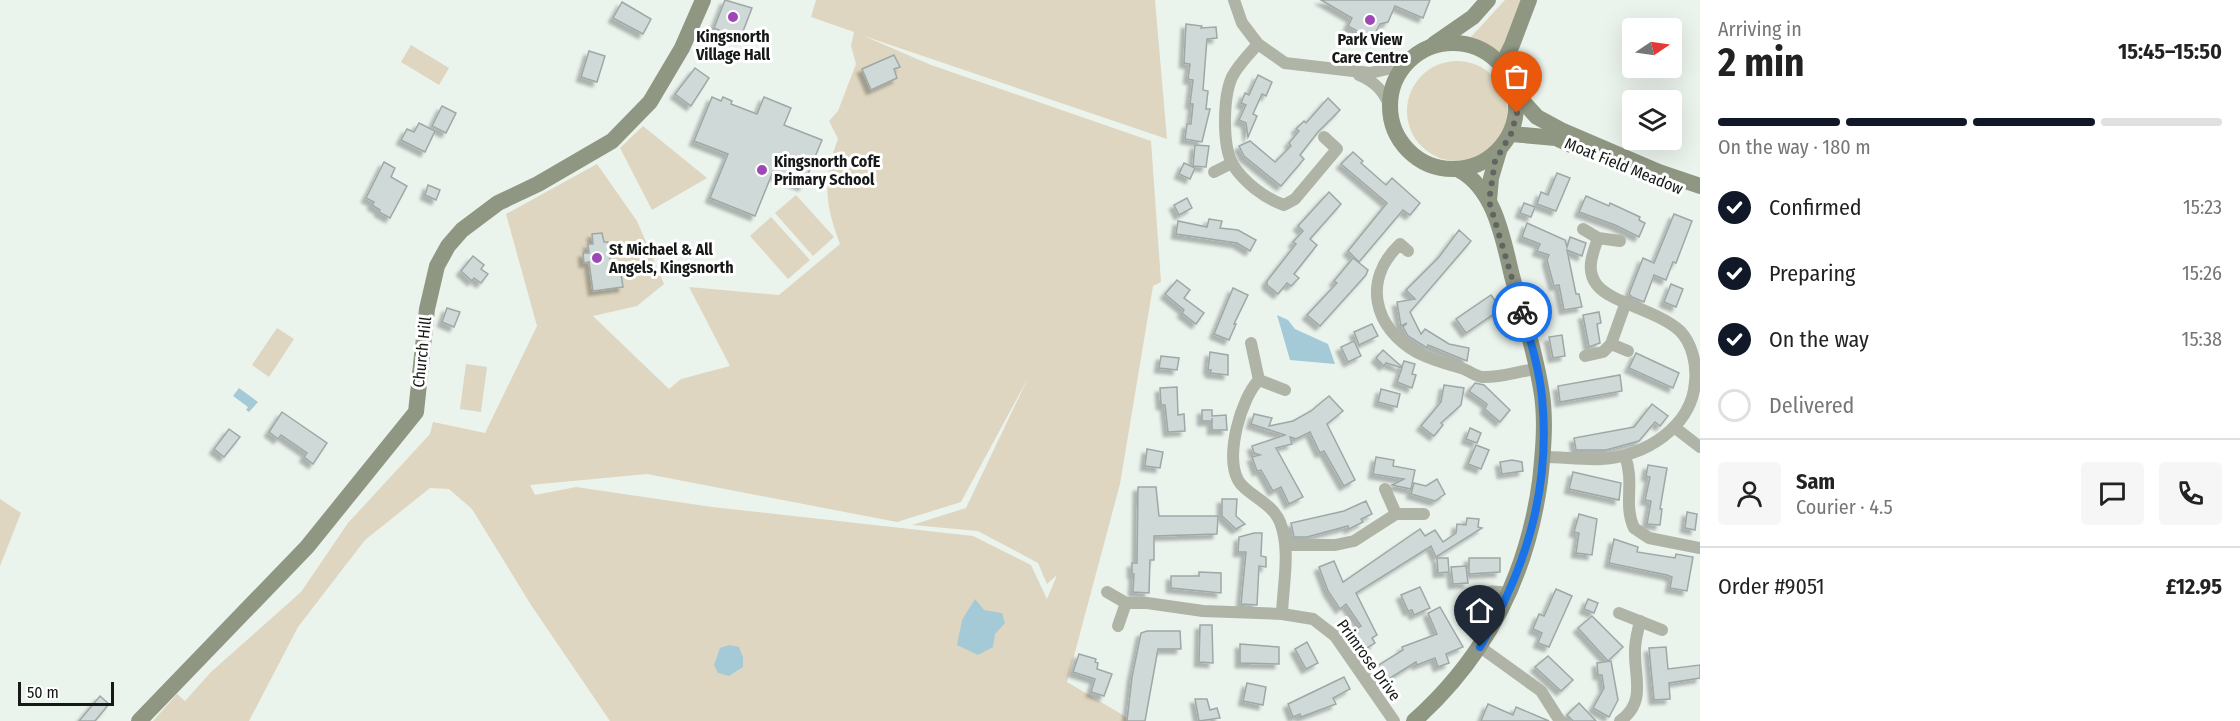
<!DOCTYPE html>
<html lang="en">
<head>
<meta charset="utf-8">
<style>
	body { margin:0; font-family:"Fira Sans Condensed",sans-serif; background:#f6f6f6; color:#222; height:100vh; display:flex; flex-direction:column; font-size:22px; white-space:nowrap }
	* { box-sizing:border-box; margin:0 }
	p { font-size:20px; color:#767676 }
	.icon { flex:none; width:33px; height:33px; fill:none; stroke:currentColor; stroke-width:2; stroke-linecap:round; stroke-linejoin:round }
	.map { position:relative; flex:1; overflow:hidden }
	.drawer { display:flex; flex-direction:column; background:#fff; width:540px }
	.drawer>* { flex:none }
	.needle { width:39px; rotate:77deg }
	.tools { position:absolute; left:1622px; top:18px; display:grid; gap:12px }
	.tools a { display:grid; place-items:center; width:60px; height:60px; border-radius:6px; background:#fff; box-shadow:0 6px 24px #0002; font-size:30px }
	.scale { position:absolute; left:18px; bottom:15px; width:96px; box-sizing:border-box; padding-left:6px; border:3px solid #161917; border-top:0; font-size:16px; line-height:21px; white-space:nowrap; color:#161917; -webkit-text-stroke:4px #fff; paint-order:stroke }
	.pin { position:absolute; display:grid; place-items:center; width:51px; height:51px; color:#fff; margin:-62px -26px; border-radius:50% 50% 50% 0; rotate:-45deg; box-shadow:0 0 6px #0007 }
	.pin .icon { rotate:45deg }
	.courier { position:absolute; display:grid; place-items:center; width:60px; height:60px; margin:-30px; border:4px solid #1a73e8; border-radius:50%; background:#fff; color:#222; box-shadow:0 2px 8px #0007 }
	.head em { font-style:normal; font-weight:700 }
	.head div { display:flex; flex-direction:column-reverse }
	.head { display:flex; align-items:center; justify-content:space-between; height:102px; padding:0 18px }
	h1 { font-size:39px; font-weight:700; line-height:45px }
	.bar { display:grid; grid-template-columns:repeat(4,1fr); gap:9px 6px; align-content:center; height:72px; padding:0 18px }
	.bar i { height:8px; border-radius:4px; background:#e0e0e0 }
	.bar .current { background:#111827 }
	.bar p { grid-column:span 4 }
	.line { display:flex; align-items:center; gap:15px; padding:0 18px; border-top:2px solid #e0e0e0 }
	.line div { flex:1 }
	.round { display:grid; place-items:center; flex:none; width:63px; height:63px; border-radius:6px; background:#f6f6f6 }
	ol { padding:0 18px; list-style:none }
	li { display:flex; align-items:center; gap:18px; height:66px }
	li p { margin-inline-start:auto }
	li .icon { padding:6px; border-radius:50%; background:#111827; color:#fff; stroke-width:4 }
	li:last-child { color:#767676 }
	li i { width:33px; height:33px; border:3px solid #e0e0e0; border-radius:50% }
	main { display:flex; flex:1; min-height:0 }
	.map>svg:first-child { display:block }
	.green { fill:#ded6c0; fill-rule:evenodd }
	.water { fill:#a5cad7 }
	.building { fill:#ced9d8; stroke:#9ea8a7; stroke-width:1.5; filter:url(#shadow) }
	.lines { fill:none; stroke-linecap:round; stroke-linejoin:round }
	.street { stroke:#afb4a6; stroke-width:12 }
	.secondary { stroke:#8f9682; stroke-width:16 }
	.done { stroke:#616562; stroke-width:6; stroke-dasharray:0 10.8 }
	.route { stroke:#1a73e8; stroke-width:8 }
	.poi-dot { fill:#9e48b5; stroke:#fff; stroke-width:2 }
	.labels { text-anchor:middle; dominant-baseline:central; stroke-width:6; stroke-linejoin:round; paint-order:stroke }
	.poi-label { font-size:16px; font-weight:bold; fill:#161917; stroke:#fff }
	.street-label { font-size:16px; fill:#161917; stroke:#fff }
</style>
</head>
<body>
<main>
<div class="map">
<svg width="1700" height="721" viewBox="0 0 1700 721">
	<defs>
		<filter id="shadow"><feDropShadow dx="-4.5" dy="4.5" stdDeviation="1.5" flood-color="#0004"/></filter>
	</defs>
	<rect width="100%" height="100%" fill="#ebf3ed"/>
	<g class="green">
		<path d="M816 0H1155L1167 139 864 36 931 65 1151 141 1161 282 1153 286 1120 484 1067 682 1133 721H610L531 605 472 509 449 489 430 488 365 540 298 627 249 721H153L177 694 185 701 211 672 301 592 348 523 430 434 433 422 485 433 537 326 506 214 597 164 637 221 664 284 637 306 593 316 669 389 681 379 730 366 689 287 779 295 840 244C825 204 822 180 838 139L829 121 838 111 856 64 851 46 854 32 811 17ZM1028 378 966 508 912 525 978 531 1038 563 1047 584 1057 575 1047 599 1031 565 973 536 712 507 576 487 535 495 530 485 647 474 897 522 961 502Z"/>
		<path d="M1505 0H1522L1501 53 1469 39Z"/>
		<path d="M411 45 449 68 439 85 401 62Z"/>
		<circle cx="1457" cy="111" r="50"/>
		<path d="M643 126 707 178 652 210 620 148Z"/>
		<path d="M796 195 834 237 813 256 775 213Z"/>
		<path d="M771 217 810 260 788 279 750 236Z"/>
		<path d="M277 328 294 339 269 377 252 365Z"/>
		<path d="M466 364 487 367 481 412 460 409Z"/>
		<path d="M0 499 21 513 0 566Z"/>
	</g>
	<g class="water">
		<path d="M1277 315 1288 320 1295 329 1328 344 1335 364 1290 360Z"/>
		<path d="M239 388 258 402 249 412 246 410 248 407 233 396Z"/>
		<path d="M975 599 984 610 1002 613 1005 623 995 634 993 647 978 655 957 645 962 620Z"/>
		<path d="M729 645 739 647 743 657V667L729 676 718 673 714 665 720 648Z"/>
	</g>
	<g class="building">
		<path d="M725 0 752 8 740 39 714 28Z"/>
		<path d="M1321 0H1430L1423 18 1395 6 1388 22 1380 24 1372 39 1348 26 1352 18Z"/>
		<path d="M622 2 651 19 643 34 613 18Z"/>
		<path d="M1186 24 1202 26 1201 28 1216 27 1217 38 1207 39 1203 90 1208 91 1206 109H1210L1202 142 1185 139 1187 124H1191L1193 104H1190L1193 80 1188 79 1190 64 1184 63Z"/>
		<path d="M589 51 605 56 597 82 581 77Z"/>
		<path d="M894 55 900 67 894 69 897 78 871 90 862 69Z"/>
		<path d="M695 68 709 78 691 106 675 94Z"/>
		<path d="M1258 75 1272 82 1266 96 1262 94 1253 114 1257 116 1248 137 1246 123 1239 120 1246 105 1241 103 1245 93 1249 95Z"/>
		<path d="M712 97 721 101 723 97 732 101 731 104 757 114 764 97 791 108 784 125 822 140 803 186 772 174 755 216 710 198 728 154 694 141Z"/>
		<path d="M1328 98 1340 110 1318 132 1300 155 1304 159 1281 186 1244 156 1239 146 1250 141 1275 162 1291 146 1289 143 1299 131 1296 129 1304 121 1306 123Z"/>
		<path d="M442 106 456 113 446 133 432 126Z"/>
		<path d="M419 123 435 131 425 152 401 140 407 129 414 132Z"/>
		<path d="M1195 145 1209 146 1206 167 1193 166Z"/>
		<path d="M1353 152 1363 161 1361 163 1386 185 1392 178 1420 203 1410 215 1403 210 1359 262 1348 251 1387 203 1341 164Z"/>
		<path d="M384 162 395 168 391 177 407 186 390 218 379 212 380 210 372 205 374 202 366 198Z"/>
		<path d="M1184 163 1195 168 1190 179 1179 174Z"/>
		<path d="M1557 173 1570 178 1556 211 1537 204 1541 192 1548 195Z"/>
		<path d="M428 185 440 190 436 200 425 195Z"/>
		<path d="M1329 192 1341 204 1310 239 1317 245 1294 274 1299 278 1291 286 1287 283 1278 294 1267 285V281L1296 244 1293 242 1303 231 1298 226Z"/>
		<path d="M1586 196 1609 206 1610 203 1640 217 1639 220 1645 223 1639 237 1615 225 1579 212Z"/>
		<path d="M1187 198 1192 208 1179 215 1174 205Z"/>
		<path d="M1524 203 1535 207 1531 217 1520 213Z"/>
		<path d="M1674 214 1692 221 1676 263 1673 262 1666 280 1654 275 1644 302 1632 297 1629 294 1643 258 1654 263Z"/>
		<path d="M1209 219 1222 221 1220 228 1238 230 1256 240 1250 251 1237 243 1176 234 1178 221 1207 227Z"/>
		<path d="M1527 223 1565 240 1567 247 1570 237 1586 243 1582 256 1567 250 1576 294H1579L1582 307 1564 310 1559 285 1554 286 1547 260 1549 255 1537 251 1540 244 1522 237Z"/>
		<path d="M1459 230 1471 241 1410 312 1421 334 1425 329 1449 344 1469 348 1467 361 1428 345 1427 348 1408 336 1403 327 1407 323 1401 326 1397 302 1415 299 1406 290 1439 257Z"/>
		<path d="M602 233 604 242H608L611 268 620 267 623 287 593 291 589 262 584 263 583 253H589L588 244H593L592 234Z"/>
		<path d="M473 256 484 265 481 269 488 274 481 283 474 278 472 281 461 271Z"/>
		<path d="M1353 258 1368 270 1366 275 1320 326 1307 315 1337 283 1334 281Z"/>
		<path d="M1177 280 1190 290 1184 298 1204 313 1196 324 1182 313 1184 310 1165 294Z"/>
		<path d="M1671 284 1683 289 1676 307 1664 302Z"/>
		<path d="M1233 288 1248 295 1234 324H1236L1229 340 1214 334Z"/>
		<path d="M1491 295 1501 309 1466 333 1456 319Z"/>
		<path d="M447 308 460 312 454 327 442 322Z"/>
		<path d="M1599 312 1601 323 1597 324 1600 343 1589 347 1583 315Z"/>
		<path d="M1372 324 1378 336 1359 345 1354 332Z"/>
		<path d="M1562 335 1565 356 1553 358 1549 337Z"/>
		<path d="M1354 341 1361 356 1348 362 1341 347Z"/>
		<path d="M1383 350 1402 367 1404 361 1415 364 1412 374 1416 375 1412 388 1397 382 1402 368 1386 363 1384 366 1376 358Z"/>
		<path d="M1210 352 1228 355V375L1210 373 1211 370H1208Z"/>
		<path d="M1636 353 1679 373 1673 388 1629 368Z"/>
		<path d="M1161 356 1179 358 1177 370 1159 368Z"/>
		<path d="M1620 375 1622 391 1560 402 1558 386Z"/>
		<path d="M1475 383 1484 385 1510 410 1500 422 1485 409 1487 404 1469 391Z"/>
		<path d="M1444 385 1464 388 1461 405 1441 423 1443 425 1434 436 1421 426 1441 402Z"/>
		<path d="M1177 387 1178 415 1184 414 1185 431 1168 432 1165 405H1161L1160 388Z"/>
		<path d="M1381 389 1400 394 1397 407 1378 402Z"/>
		<path d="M1329 396 1343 411 1327 424 1355 480 1344 486 1324 451 1320 453 1310 432 1296 439 1290 437 1292 444 1276 448 1303 497 1289 504 1281 487 1273 491 1261 470 1257 471 1252 457 1260 455 1254 453 1252 446 1285 435 1251 424 1254 414 1272 418 1269 426 1293 421 1311 411Z"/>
		<path d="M1652 404 1668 416 1660 426 1655 422 1639 441 1606 450H1576L1574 438 1634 427Z"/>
		<path d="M1202 410H1212V416L1226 415 1227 430H1212V418V421H1202Z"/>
		<path d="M282 412 327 443 313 464 304 457 307 453 281 435 278 439 269 432Z"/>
		<path d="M1470 428 1481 433 1477 443 1466 439Z"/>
		<path d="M229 429 240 437 224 457 214 449Z"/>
		<path d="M1476 445 1489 450 1481 469 1468 464Z"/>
		<path d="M1147 449 1163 452 1160 468 1145 466Z"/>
		<path d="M1376 457 1394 460 1393 466 1415 470 1411 489 1392 485 1404 479 1373 474Z"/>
		<path d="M1512 460 1522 462 1523 471 1502 474 1500 462Z"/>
		<path d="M1648 465 1667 468 1660 509H1662L1660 525 1647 524 1651 501 1645 500 1650 477 1646 476Z"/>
		<path d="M1573 472 1621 483 1619 500 1569 489Z"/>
		<path d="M1437 479 1445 494 1435 501 1411 494 1414 483 1426 486Z"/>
		<path d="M1138 487H1156L1159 516H1218L1217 534 1154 536V560H1150L1149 593 1133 592 1134 574H1132V563H1137Z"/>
		<path d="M1222 499H1237L1236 516 1245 524 1236 529 1222 516Z"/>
		<path d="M1366 501 1372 514 1361 519 1363 522 1349 529 1348 526 1307 537H1294L1291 523 1344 511Z"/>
		<path d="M1687 512 1697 514 1695 530 1685 528Z"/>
		<path d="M1579 514 1597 519 1592 555 1576 553 1579 533 1574 532Z"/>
		<path d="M1467 518 1479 519 1478 527 1482 528 1436 557 1431 546 1356 593 1377 635 1372 638 1375 643 1361 652 1349 633 1361 626 1346 604 1340 609 1328 591 1319 567 1334 561 1343 582 1420 529 1425 536 1435 530 1443 542 1456 533 1457 524 1466 525Z"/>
		<path d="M1254 533H1262L1261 556 1266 557V567L1259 566 1257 605 1241 604 1246 552H1238L1239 537Z"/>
		<path d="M1614 539 1638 547 1637 552 1675 558 1676 554 1693 557 1687 591 1670 588 1672 577 1667 575 1609 563Z"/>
		<path d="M1437 558H1448L1449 572 1438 573Z"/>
		<path d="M1469 558H1500V572L1469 574Z"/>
		<path d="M1466 566 1468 583 1453 584 1451 567Z"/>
		<path d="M1199 572 1221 573V593L1171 588V576H1199Z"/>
		<path d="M1420 587 1430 608 1414 615 1412 610 1408 611 1401 595Z"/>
		<path d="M1556 589 1572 596 1549 647 1538 643 1542 633 1533 629 1539 614 1544 616Z"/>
		<path d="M1588 599 1598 603 1594 613 1584 609Z"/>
		<path d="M1440 607 1463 647 1446 654 1449 663 1438 667 1435 658 1417 665 1416 662 1379 685 1369 671 1403 650 1402 647 1437 634 1428 613Z"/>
		<path d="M1592 616 1623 647 1608 661 1578 628Z"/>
		<path d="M1200 625H1212L1213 663 1199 662Z"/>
		<path d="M1147 631H1180L1181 649H1158L1145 721H1127L1132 677 1141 633Z"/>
		<path d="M1307 642 1318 663 1306 669 1295 649Z"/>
		<path d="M1240 644 1279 647V664L1240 663Z"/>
		<path d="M1666 647 1668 669 1700 665V678L1669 683 1670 699 1654 700 1649 648Z"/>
		<path d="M1079 654 1096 659 1095 662 1098 663 1097 669 1112 674 1104 696 1091 692 1095 679 1073 672Z"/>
		<path d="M1548 656 1573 680 1561 691 1535 667Z"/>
		<path d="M1611 661 1618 700 1609 717 1593 708 1604 688 1602 675H1598L1597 663Z"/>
		<path d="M1344 677 1350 689 1333 698 1336 704 1301 717 1300 714 1293 717 1288 704Z"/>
		<path d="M1247 683 1266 687 1263 705 1243 701Z"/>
		<path d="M100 696 109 704 95 721H79Z"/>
		<path d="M1195 699H1207L1210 710 1217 708 1220 718 1199 721Z"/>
		<path d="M1579 703 1596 721H1573L1567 715Z"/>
		<path d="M1488 704 1513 715 1516 707 1549 721H1481Z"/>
	</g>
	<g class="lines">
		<g class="street">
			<path d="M1234 0 1242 23 1258 44 1285 63 1370 73 1405 65"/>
			<path d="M1258 44C1249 54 1238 65 1232 77 1223 97 1222 146 1233 165 1244 182 1264 198 1284 205L1295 199 1337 149 1324 137"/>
			<path d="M1359 75C1376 82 1386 93 1391 111"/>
			<path d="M1214 172 1232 163"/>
			<path d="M1583 229 1598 238 1620 241"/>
			<path d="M1408 251 1400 244C1362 280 1373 328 1418 353 1432 360 1446 364 1461 368 1468 370 1475 376 1482 377 1500 378 1519 371 1536 369"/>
			<path d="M1251 343 1259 380 1285 390"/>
			<path d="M1611 344 1628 351"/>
			<path d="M1585 356 1603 352 1611 344 1626 302"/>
			<path d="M1259 380C1241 398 1225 455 1238 480 1245 494 1272 502 1280 522 1291 550 1283 584 1282 614"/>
			<path d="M1674 427 1700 447"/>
			<path d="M1625 456C1635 483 1623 504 1634 528L1649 538 1700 548"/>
			<path d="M1543 457C1562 457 1583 460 1602 459 1644 457 1692 427 1695 382 1697 365 1692 343 1680 331 1657 310 1611 303 1597 285 1585 270 1593 253 1598 238"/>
			<path d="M1385 489 1396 514"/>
			<path d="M1286 545H1335L1354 541 1396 514H1424"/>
			<path d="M1107 592 1126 603H1147L1203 611 1282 614 1313 619 1335 636 1394 721"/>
			<path d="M1463 603C1478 590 1490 590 1509 593"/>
			<path d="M1619 613 1662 630"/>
			<path d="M1118 626 1126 603"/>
			<path d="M1480 647 1541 691 1560 721"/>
			<path d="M1620 721C1647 702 1634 677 1635 650 1635 640 1638 631 1640 621"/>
		</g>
		<g class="secondary">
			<circle cx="1453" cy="106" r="63"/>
			<path d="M1434 44 1473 17 1488 0"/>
			<path d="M1502 65 1512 45 1529 0"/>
			<path d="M1515 93 1537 117 1561 130 1659 172 1700 186"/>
			<path d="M1511 134 1556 138 1571 145"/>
			<path d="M1489 201 1491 178 1499 151"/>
			<path d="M139 721 307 547 416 412 427 309 437 266 448 246 462 230 498 203 538 184 612 141 650 102 682 48 703 0"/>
			<path d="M1414 721C1486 657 1527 576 1540 481 1543 453 1546 423 1542 395 1536 355 1523 315 1512 276 1503 239 1495 189 1459 170"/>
		</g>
	</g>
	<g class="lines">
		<path class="done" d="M1517 113 1511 134 1495 161 1489 201 1522 312"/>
		<path class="route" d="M1480 647C1526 569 1551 489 1542 397 1539 368 1530 339 1522 312"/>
	</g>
	<g class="poi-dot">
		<circle cx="733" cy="17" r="6"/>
		<circle cx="1370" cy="20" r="6"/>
		<circle cx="762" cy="170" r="6"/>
		<circle cx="597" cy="258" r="6"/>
	</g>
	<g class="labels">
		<g class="poi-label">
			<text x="733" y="36">Kingsnorth<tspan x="733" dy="18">Village Hall</tspan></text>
			<text x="1370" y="39">Park View<tspan x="1370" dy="18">Care Centre</tspan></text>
			<text x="774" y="161" text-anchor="start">Kingsnorth CofE<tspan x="774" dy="18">Primary School</tspan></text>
			<text x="609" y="249" text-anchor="start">St Michael &amp; All<tspan x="609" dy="18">Angels, Kingsnorth</tspan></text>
		</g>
		<g class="street-label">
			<text transform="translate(1624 166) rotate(22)">Moat Field Meadow</text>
			<text transform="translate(422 352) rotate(-84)">Church Hill</text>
			<text transform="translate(1369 660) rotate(54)">Primrose Drive</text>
		</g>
	</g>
</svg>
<div class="tools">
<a><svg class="needle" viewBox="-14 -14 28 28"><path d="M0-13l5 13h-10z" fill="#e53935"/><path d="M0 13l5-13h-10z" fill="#767676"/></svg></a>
<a><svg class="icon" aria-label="layers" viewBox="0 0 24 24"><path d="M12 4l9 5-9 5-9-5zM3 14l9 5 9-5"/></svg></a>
</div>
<div class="scale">50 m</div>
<div class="pin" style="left:1517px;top:113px;background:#ea580c"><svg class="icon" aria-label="bag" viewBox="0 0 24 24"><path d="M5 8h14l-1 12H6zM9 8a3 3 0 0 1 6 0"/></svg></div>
<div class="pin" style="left:1480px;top:647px;background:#1f2937"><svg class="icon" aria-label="home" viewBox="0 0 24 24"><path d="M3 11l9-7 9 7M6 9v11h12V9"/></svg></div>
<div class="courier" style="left:1522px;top:312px"><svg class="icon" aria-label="bike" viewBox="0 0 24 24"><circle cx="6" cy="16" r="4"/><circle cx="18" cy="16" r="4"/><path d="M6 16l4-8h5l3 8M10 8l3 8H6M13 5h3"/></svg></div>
</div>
<section class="drawer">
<div class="head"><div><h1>2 min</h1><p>Arriving in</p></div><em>15:45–15:50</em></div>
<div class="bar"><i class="current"></i><i class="current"></i><i class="current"></i><i></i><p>On the way · 180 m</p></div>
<ol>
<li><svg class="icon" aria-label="check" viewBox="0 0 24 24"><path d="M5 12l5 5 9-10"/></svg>Confirmed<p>15:23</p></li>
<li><svg class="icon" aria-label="check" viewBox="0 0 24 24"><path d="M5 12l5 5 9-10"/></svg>Preparing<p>15:26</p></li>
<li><svg class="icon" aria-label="check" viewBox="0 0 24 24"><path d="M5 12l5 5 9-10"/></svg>On the way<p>15:38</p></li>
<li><i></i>Delivered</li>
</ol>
<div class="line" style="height:108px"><a class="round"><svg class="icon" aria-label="person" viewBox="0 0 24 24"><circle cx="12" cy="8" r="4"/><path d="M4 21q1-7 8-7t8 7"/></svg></a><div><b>Sam</b><p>Courier · 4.5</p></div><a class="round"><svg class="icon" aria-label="chat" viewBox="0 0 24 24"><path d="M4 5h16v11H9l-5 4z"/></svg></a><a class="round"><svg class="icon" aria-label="phone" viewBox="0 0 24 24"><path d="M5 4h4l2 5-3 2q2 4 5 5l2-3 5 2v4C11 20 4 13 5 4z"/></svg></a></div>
<div class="line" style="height:78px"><div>Order #9051</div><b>£12.95</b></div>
</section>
</main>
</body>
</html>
